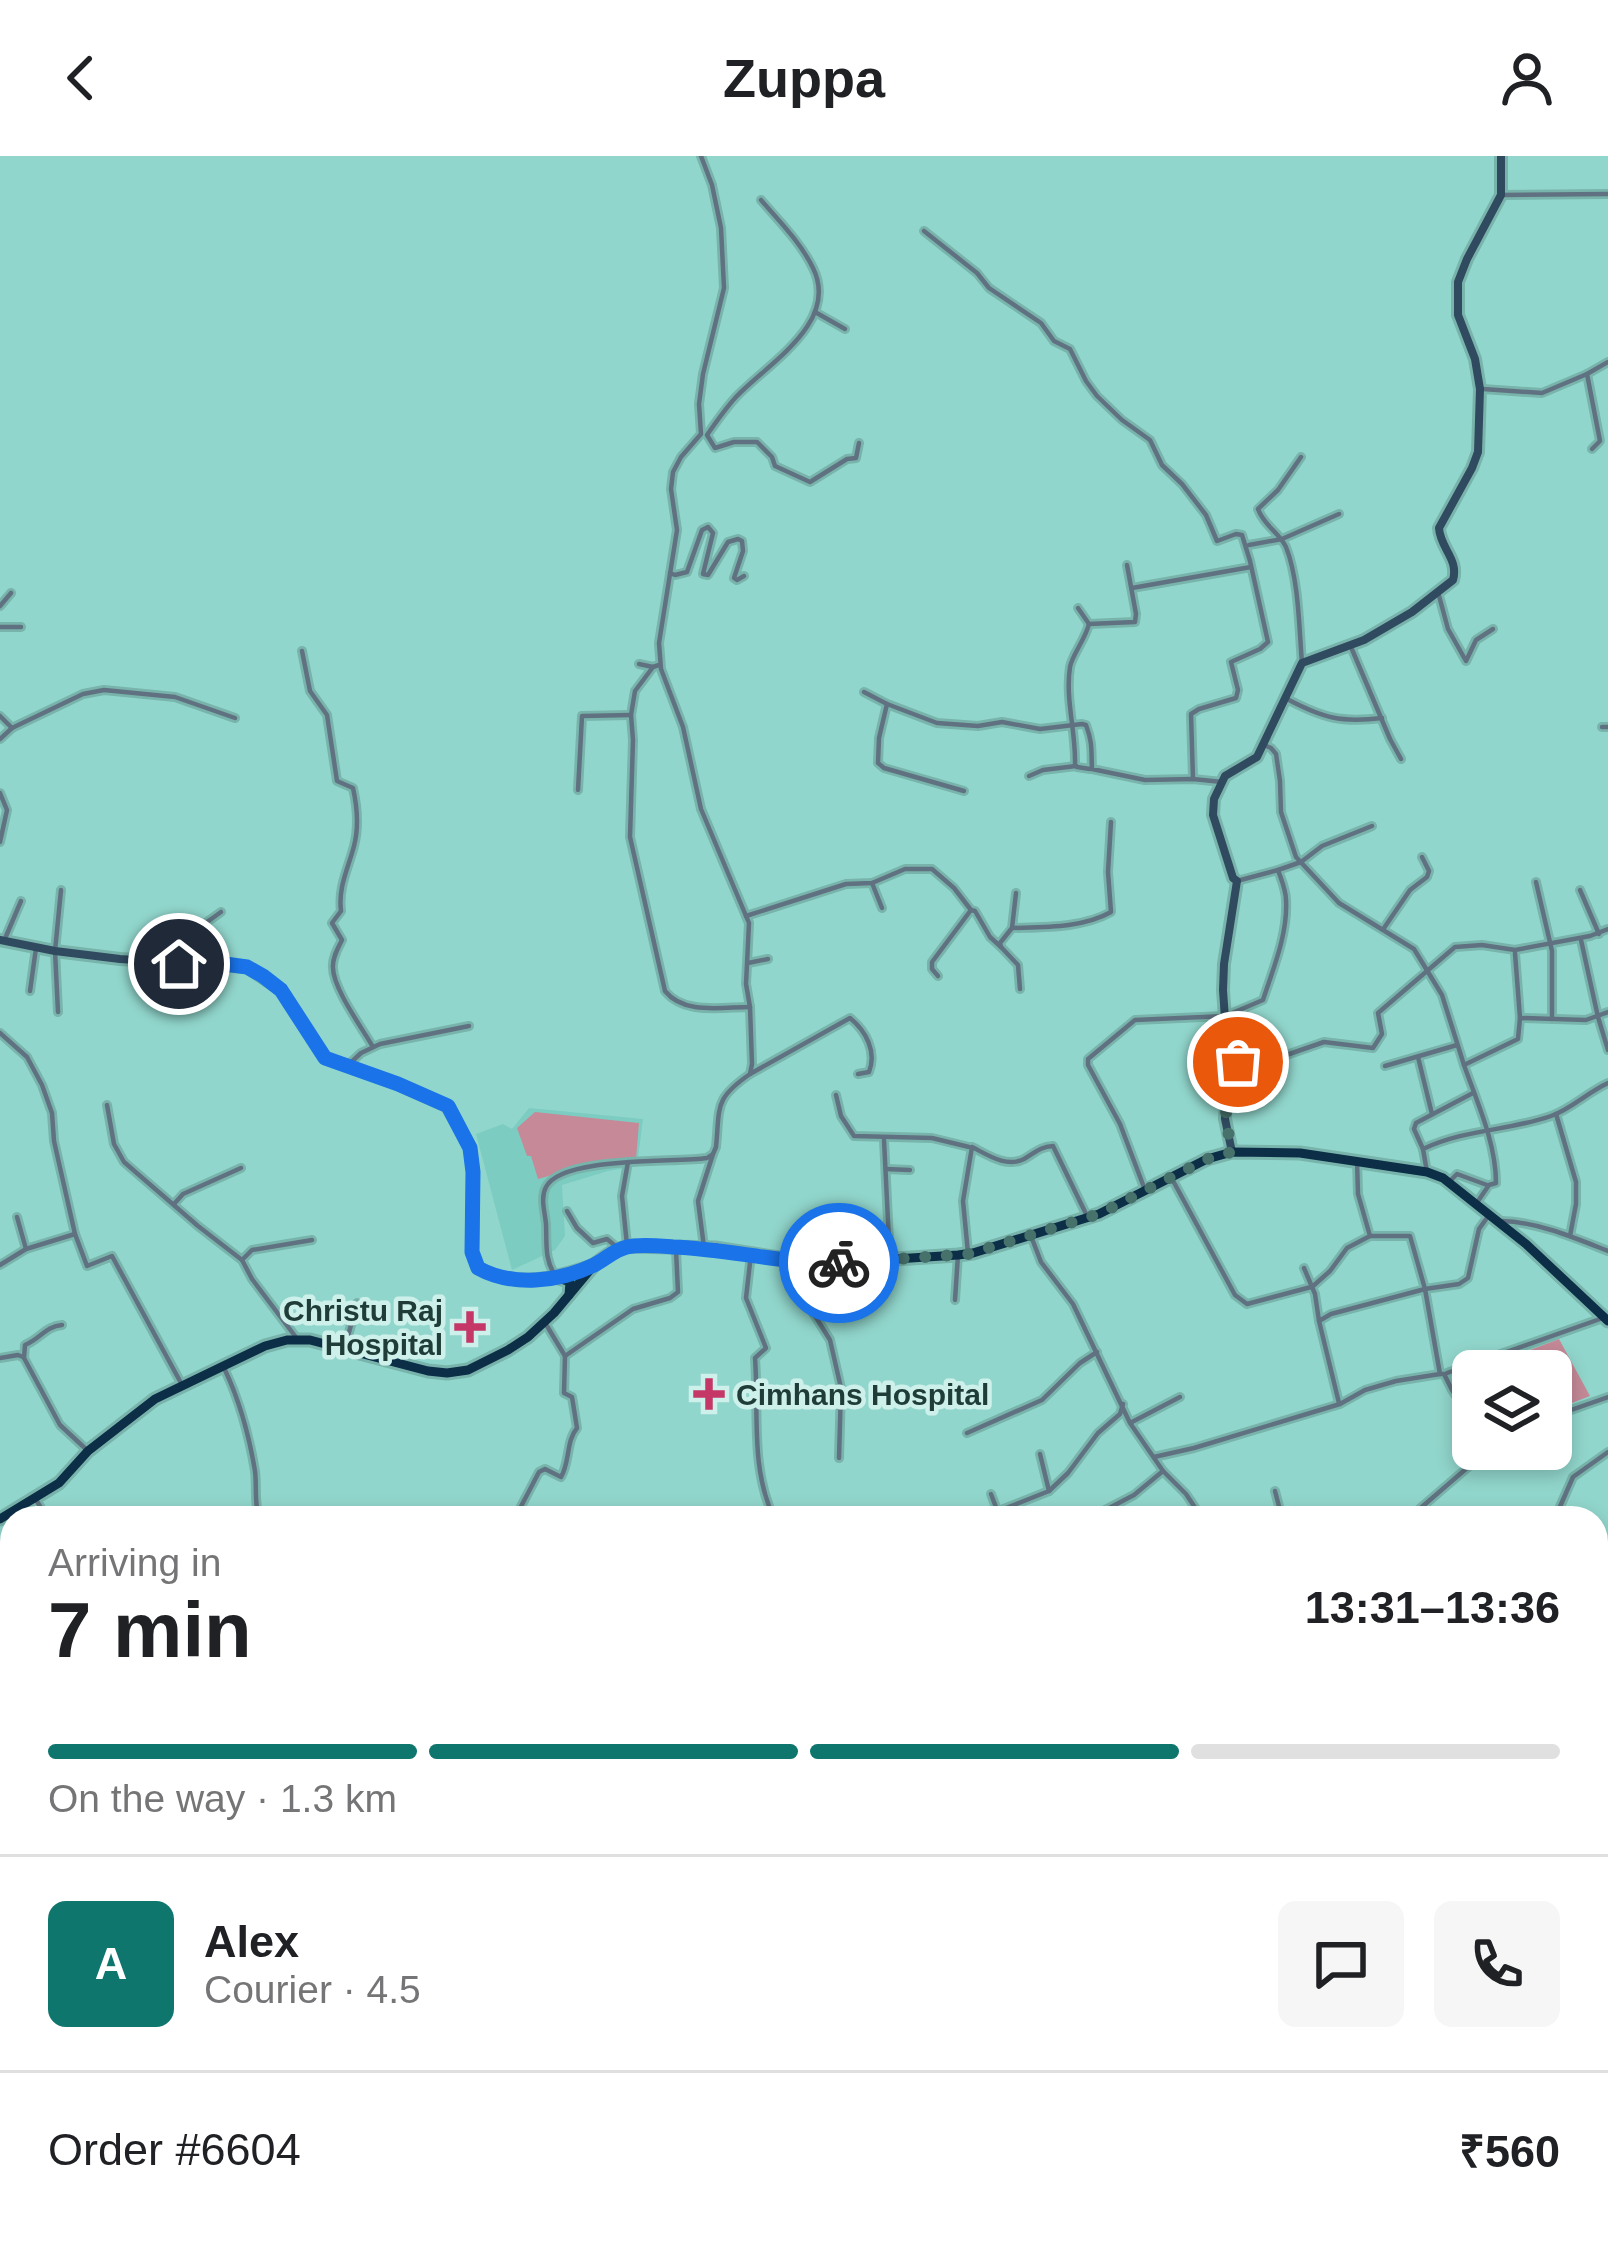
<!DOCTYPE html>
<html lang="en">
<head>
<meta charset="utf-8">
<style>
	body { margin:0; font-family:Helvetica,sans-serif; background:#f6f6f6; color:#202124; height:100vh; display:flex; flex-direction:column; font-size:45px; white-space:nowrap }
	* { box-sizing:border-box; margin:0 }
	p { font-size:39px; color:#757577 }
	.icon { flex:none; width:66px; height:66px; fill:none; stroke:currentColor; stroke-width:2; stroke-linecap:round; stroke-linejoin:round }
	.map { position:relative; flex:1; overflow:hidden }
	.drawer { position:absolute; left:0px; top:1350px; width:1608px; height:744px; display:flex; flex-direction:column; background:#fff; border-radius:36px 36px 0 0; box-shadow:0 6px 18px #0003 }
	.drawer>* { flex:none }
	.controls { position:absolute; left:1452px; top:1194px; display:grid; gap:24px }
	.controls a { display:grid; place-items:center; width:120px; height:120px; border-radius:18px; background:#fff; box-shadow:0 6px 18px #0003; font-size:60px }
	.pin { position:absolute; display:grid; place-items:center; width:102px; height:102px; color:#fff; margin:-51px; border:6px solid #fff; border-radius:50%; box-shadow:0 3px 12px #0007 }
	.courier { position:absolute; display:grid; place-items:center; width:120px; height:120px; margin:-60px; border:9px solid #1a73e8; border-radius:50%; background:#fff; color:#222; box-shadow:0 3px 15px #0007 }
	.summary em { font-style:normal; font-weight:700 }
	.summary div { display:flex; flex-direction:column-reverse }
	.summary { display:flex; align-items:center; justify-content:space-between; height:204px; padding:0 48px }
	h1 { font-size:78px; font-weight:700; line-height:90px }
	.bar { display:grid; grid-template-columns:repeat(4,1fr); gap:18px 12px; align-content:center; height:144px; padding:0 48px }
	.bar i { height:15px; border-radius:9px; background:#e0e0e0 }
	.bar .current { background:#0f766e }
	.bar p { grid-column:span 4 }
	.line { display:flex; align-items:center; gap:30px; padding:0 48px; border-top:3px solid #e0e0e0 }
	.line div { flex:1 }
	.round { display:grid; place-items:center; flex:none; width:126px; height:126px; border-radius:18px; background:#f6f6f6 }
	header { display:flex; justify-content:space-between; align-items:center; height:156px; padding:0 48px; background:#fff; font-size:54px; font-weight:700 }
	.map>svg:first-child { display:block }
	.built { fill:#7cccc1 }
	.green { fill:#c58997 }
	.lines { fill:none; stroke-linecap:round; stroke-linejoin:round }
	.canal { stroke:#879c60; stroke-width:6 }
	.minor-casing { stroke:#78b4ab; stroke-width:10 }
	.secondary-casing { stroke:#78b4ab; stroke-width:14 }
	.primary-casing { stroke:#78b4ab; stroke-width:15 }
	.minor { stroke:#607281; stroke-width:4.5 }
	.secondary { stroke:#304a60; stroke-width:8 }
	.primary { stroke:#0c2e47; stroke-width:9 }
	.done { stroke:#47726c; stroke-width:12; stroke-dasharray:0 21.6 }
	.route { stroke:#1a73e8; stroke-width:15 }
	.poi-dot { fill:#c43767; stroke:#cef0ea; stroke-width:4.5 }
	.labels { text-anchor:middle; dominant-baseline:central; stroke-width:9; stroke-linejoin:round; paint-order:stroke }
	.poi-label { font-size:30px; font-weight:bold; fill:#1f3c38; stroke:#cef0ea; text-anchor:end }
</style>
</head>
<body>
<header><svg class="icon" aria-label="back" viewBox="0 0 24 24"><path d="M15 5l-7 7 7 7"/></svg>Zuppa<svg class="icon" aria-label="person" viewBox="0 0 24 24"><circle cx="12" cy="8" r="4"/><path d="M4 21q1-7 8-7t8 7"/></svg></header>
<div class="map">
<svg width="1608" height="2094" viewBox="0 0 1608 2094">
	<rect width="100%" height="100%" fill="#91d6cc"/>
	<path class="built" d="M529 952 643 963 637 1010 608 1015 562 1029 565 1080 555 1094 512 1114 476 978 503 968 512 973Z"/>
	<g class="green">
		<path d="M535 956 639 967 636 1003 605 1004 538 1023 531 1000H527L517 972Z"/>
		<path d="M1559 1183 1590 1240 1551 1255V1215H1486L1485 1211Z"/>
	</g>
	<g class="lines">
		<g class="canal">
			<path d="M1596 1979 1608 1983"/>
			<path d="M1291 2094 1310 2082"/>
		</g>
		<defs>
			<g id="minor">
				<path d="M1501 39 1608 38"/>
				<path d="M761 44C779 65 801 87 813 112 840 167 767 208 736 241 725 253 716 266 707 279L715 292 734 286H757L772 301 775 310 810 326 847 303 856 302 859 287"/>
				<path d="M924 75 977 117 989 132 1041 167 1054 185 1070 193 1086 225 1097 240 1122 264 1150 284 1162 309 1182 328 1206 359 1217 385 1236 378 1242 379 1250 405 1268 486 1260 493 1231 506 1238 534 1236 542 1199 553 1191 558 1193 623"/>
				<path d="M815 156 845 173"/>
				<path d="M1587 218 1600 285 1592 293"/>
				<path d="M1483 233 1542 237 1587 218 1608 206"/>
				<path d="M1301 301 1278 334 1258 353C1264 370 1279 376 1286 391 1299 424 1299 472 1302 507"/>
				<path d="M1249 389 1282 383 1339 358"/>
				<path d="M670 417 675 419 687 416 702 374 708 371 713 377 703 418 708 419 728 386 738 383 742 385 743 395 734 422 737 424 744 420"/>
				<path d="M1132 432 1251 411"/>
				<path d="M1438 436 1448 473 1466 505 1476 484 1493 473"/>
				<path d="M0 450 11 437"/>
				<path d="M1078 452 1089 468"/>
				<path d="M1089 468C1085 484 1072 499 1070 511 1065 543 1076 576 1075 608L1077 611 1090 613"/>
				<path d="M1089 468 1135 466 1136 458 1127 409"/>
				<path d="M0 471H21"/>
				<path d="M1351 491 1390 583 1401 603"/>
				<path d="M302 495 310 535 327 559 337 625 353 632C357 650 359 671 354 690 348 713 338 731 341 755L332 767 342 784C338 792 332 802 333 812 333 832 362 872 373 891"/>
				<path d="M639 508 653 511"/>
				<path d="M659 509 653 511 635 535 631 559 633 584 630 681 665 835C684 859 722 851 750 851"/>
				<path d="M864 536 887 548 937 567 978 570 1002 566 1040 573 1082 568 1086 569C1093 588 1091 594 1092 613L1145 624 1193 623 1222 626"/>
				<path d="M1287 543C1323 562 1341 567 1382 562"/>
				<path d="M887 548 879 582 878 607 884 612 964 635"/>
				<path d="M0 560 12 572"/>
				<path d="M1602 571H1608"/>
				<path d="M0 583 12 572 83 538 104 534 175 541 235 562"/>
				<path d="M1264 589 1271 592 1276 598 1280 625 1281 656 1296 701 1339 747 1414 793 1442 839 1464 909"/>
				<path d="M1029 620 1043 614 1076 610"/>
				<path d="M578 634 582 560 631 559"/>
				<path d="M0 637 7 654 0 686"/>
				<path d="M1237 725 1278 714"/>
				<path d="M1536 726 1552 795V863"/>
				<path d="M872 727 882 752"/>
				<path d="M1580 734 1599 778"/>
				<path d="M746 760 846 728 872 727 905 713H932L954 732 971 754 975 755 990 781 1001 791 1000 787 1012 772 1016 737"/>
				<path d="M1012 772C1044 771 1083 772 1111 756L1108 716 1111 666"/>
				<path d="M1384 772 1410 734 1427 721 1429 715 1422 701"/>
				<path d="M1581 784 1598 861 1608 894"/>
				<path d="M4 785 21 745"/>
				<path d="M1001 791 1018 809 1020 833"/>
				<path d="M748 807 768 803"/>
				<path d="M191 808 193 776 221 756"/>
				<path d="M938 820 932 813V806L971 754"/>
				<path d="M30 835 36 792"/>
				<path d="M58 856 55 795 61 734"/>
				<path d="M1520 862 1586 864 1608 856"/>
				<path d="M0 877 27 901 42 929 52 957 54 985 75 1078"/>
				<path d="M1418 901 1432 958"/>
				<path d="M1228 906 1272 904 1324 886 1373 892 1382 878 1378 857 1455 791 1482 789 1515 794 1590 780 1608 773"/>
				<path d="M1385 910 1457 889"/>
				<path d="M346 911 361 897 380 888 469 870"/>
				<path d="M750 918 850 862C866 875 877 896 869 916L858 918"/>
				<path d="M836 939 841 960 854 980 932 982 969 991"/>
				<path d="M107 949 114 988 124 1006 198 1070 242 1104 252 1123 298 1184"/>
				<path d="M1556 958 1576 1026V1048L1570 1080"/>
				<path d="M884 984 890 1105"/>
				<path d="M1423 993 1414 973 1416 967 1473 937"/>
				<path d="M886 1013 910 1014"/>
				<path d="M1427 1016 1423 993C1465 973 1508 975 1551 960 1571 953 1588 936 1608 927"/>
				<path d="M1171 1021 1235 1139 1247 1148 1311 1131"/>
				<path d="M1449 1026 1457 1018 1487 1029"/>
				<path d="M1145 1034 1120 968 1088 909V903L1135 864 1225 860 1263 844C1273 813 1288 778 1286 744 1286 734 1281 723 1278 714L1301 706 1322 690 1372 670"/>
				<path d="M174 1048 183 1038 241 1012"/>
				<path d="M1476 1048 1489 1029 1496 1027C1496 987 1477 946 1464 909L1518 883 1520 862 1515 797"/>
				<path d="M567 1055 577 1072 593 1087 607 1083 619 1093"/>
				<path d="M17 1061 26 1093"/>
				<path d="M1502 1065C1538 1066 1575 1082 1608 1095"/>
				<path d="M1031 1080 1041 1106 1073 1148 1130 1267 1163 1315 1186 1338 1202 1362"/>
				<path d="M627 1089 622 1040 628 1006"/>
				<path d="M704 1091 698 1045 713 998"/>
				<path d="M968 1097 963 1045 972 991C988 999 1006 1012 1024 1003 1035 997 1039 991 1053 990L1088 1062"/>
				<path d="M751 1098 746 1142 766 1192 755 1202C759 1255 750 1312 774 1362"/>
				<path d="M242 1104 252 1094 312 1084"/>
				<path d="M0 1109 26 1093 75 1078 87 1110 112 1100 181 1227"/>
				<path d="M817 1110 822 1146 812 1155 830 1184 841 1232 839 1302"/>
				<path d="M1304 1112 1315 1138 1319 1165 1331 1158 1425 1133 1410 1080H1370"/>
				<path d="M556 1121C544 1103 547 1088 546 1068 545 1056 540 1042 546 1031 562 1000 674 1007 707 1002L713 998 716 991C720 950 714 943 750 918L752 908 750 851 746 828 749 767 701 653 683 571 661 513 659 487 677 374 671 333 673 316 681 301 701 278 699 248 703 218 724 132 721 72 712 29 701 0"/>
				<path d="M1312 1131 1330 1115 1347 1092 1370 1080 1358 1038 1357 1005"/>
				<path d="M955 1144 958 1099"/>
				<path d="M1319 1165 1339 1247"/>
				<path d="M62 1169C46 1170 40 1183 25 1189L24 1202 60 1269 88 1295"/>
				<path d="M345 1191 357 1147"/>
				<path d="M565 1200 633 1153 670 1142 678 1136 676 1094"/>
				<path d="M0 1202 18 1199 23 1201"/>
				<path d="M225 1214C240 1246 249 1279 255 1315 257 1331 254 1346 259 1362"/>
				<path d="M1447 1217 1600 1163"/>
				<path d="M1551 1261 1608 1241"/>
				<path d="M1473 1264 1452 1234 1444 1218H1440L1425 1133 1459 1128 1468 1122 1479 1073 1489 1059"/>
				<path d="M1132 1266 1180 1241"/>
				<path d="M967 1277 1042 1244 1080 1207 1097 1196"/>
				<path d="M1040 1298 1049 1335"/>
				<path d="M1154 1301 1194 1292 1340 1248 1365 1234 1396 1225 1440 1218"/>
				<path d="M1275 1335 1282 1362"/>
				<path d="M991 1338 1000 1362"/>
				<path d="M35 1342 47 1362"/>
				<path d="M515 1362 539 1316 545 1313 561 1321C570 1306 566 1285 577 1272L572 1241 564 1237 565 1200 544 1165"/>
				<path d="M981 1362 1049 1335 1068 1317 1098 1277 1120 1258 1123 1248"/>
				<path d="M1090 1362 1134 1339 1163 1315"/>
				<path d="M1409 1362 1474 1306 1484 1293"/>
				<path d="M1555 1362 1573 1321 1608 1296"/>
				<path d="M0 1553 5 1564 12 1566"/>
				<path d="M1596 1597 1608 1596"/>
				<path d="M1596 1606 1608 1631"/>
				<path d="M1596 1689 1608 1700"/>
				<path d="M1608 1714 1604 1717 1608 1729"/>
				<path d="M0 1763 12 1812"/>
				<path d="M1600 1773 1608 1770"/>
				<path d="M0 1842 12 1826"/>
				<path d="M0 1884 12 1896"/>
				<path d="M0 1951 12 1963"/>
				<path d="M0 1952V1946L12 1930"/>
				<path d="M1596 1961 1608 1965"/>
				<path d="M1596 1990 1608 1995"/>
				<path d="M363 2082H382"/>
				<path d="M430 2082 435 2094"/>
				<path d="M703 2082 706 2094"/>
				<path d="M958 2082 966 2094"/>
				<path d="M1071 2082 1080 2094"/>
				<path d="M1402 2082 1411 2088 1431 2082"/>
				<path d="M1467 2082 1471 2094"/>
				<path d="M127 2094V2082"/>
				<path d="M1002 2094 1012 2082"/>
				<path d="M1272 2094 1298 2082"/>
				<path d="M1297 2094 1298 2082"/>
				<path d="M1315 2094 1334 2082"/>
			</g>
			<g id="secondary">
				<path d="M0 784 55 795 120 803 247 811 281 834 325 902 398 928 447 950 470 991 473 1016 472 1096 478 1112C516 1133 555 1122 593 1109"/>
				<path d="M1232 996 1225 963 1228 906 1223 834 1224 808 1237 725 1233 722 1213 659 1214 643 1225 620 1257 601 1302 507 1364 484 1412 456 1453 424C1459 403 1440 392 1439 372L1472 312 1478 296 1480 233 1475 203 1458 159V126L1467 103 1501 39V0"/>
			</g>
			<g id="primary">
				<path d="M556 1121 570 1126 569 1139"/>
				<path d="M0 1363 59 1327 88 1295 155 1243 265 1190 287 1184H310L428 1215 447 1217 468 1214 508 1194 528 1181 554 1157 595 1108 610 1097 628 1090 715 1092 817 1108 958 1099 973 1097 1099 1058 1207 1003 1232 996 1300 997 1427 1016 1443 1022 1526 1088 1608 1165"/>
			</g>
		</defs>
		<use href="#minor" class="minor-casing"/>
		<use href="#secondary" class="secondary-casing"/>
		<use href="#primary" class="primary-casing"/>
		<use href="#minor" class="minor"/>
		<use href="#secondary" class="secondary"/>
		<use href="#primary" class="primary"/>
	</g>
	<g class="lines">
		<path class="done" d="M839 1107 969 1098 1099 1058 1207 1003 1232 996C1225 965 1224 938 1228 907L1238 906"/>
		<path class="route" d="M179 808 218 807 247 811 263 820 281 834 325 902 398 928 448 950 470 992 473 1016 472 1096 478 1112C512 1131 559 1126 594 1109 606 1103 614 1094 627 1091 641 1088 659 1090 673 1091 729 1093 783 1108 839 1107"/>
	</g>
	<g class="poi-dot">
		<path d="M464 1153h12v12h12v12h-12v12h-12v-12h-12v-12h12z"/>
		<path d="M703 1220h12v12h12v12h-12v12h-12v-12h-12v-12h12z"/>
	</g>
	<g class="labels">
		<g class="poi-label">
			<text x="443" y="1154">Christu Raj<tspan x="443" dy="34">Hospital</tspan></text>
			<text x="736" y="1238" text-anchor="start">Cimhans Hospital</text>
		</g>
	</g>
</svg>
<div class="controls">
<a><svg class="icon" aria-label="layers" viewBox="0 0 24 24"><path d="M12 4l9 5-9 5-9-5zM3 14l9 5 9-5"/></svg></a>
</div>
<div class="pin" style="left:1238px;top:906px;background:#ea580c"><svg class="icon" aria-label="bag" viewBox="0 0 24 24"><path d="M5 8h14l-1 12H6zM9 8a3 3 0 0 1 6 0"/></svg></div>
<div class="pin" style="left:179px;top:808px;background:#1f2937"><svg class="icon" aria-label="home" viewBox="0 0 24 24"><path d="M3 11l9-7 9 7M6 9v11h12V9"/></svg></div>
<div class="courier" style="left:839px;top:1107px"><svg class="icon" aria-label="bike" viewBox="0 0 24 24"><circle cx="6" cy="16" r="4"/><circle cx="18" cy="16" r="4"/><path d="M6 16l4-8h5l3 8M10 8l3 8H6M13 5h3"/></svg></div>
<section class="drawer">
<div class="summary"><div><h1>7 min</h1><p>Arriving in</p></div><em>13:31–13:36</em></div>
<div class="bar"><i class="current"></i><i class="current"></i><i class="current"></i><i></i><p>On the way · 1.3 km</p></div>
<div class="line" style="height:216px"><b class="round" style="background:#0f766e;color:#fff">A</b><div><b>Alex</b><p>Courier · 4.5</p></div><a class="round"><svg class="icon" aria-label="chat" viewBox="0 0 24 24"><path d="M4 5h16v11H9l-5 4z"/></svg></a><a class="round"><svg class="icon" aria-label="phone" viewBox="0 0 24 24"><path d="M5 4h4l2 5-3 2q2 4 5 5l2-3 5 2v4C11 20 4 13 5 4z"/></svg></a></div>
<div class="line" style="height:156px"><div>Order #6604</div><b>₹560</b></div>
</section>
</div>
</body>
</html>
